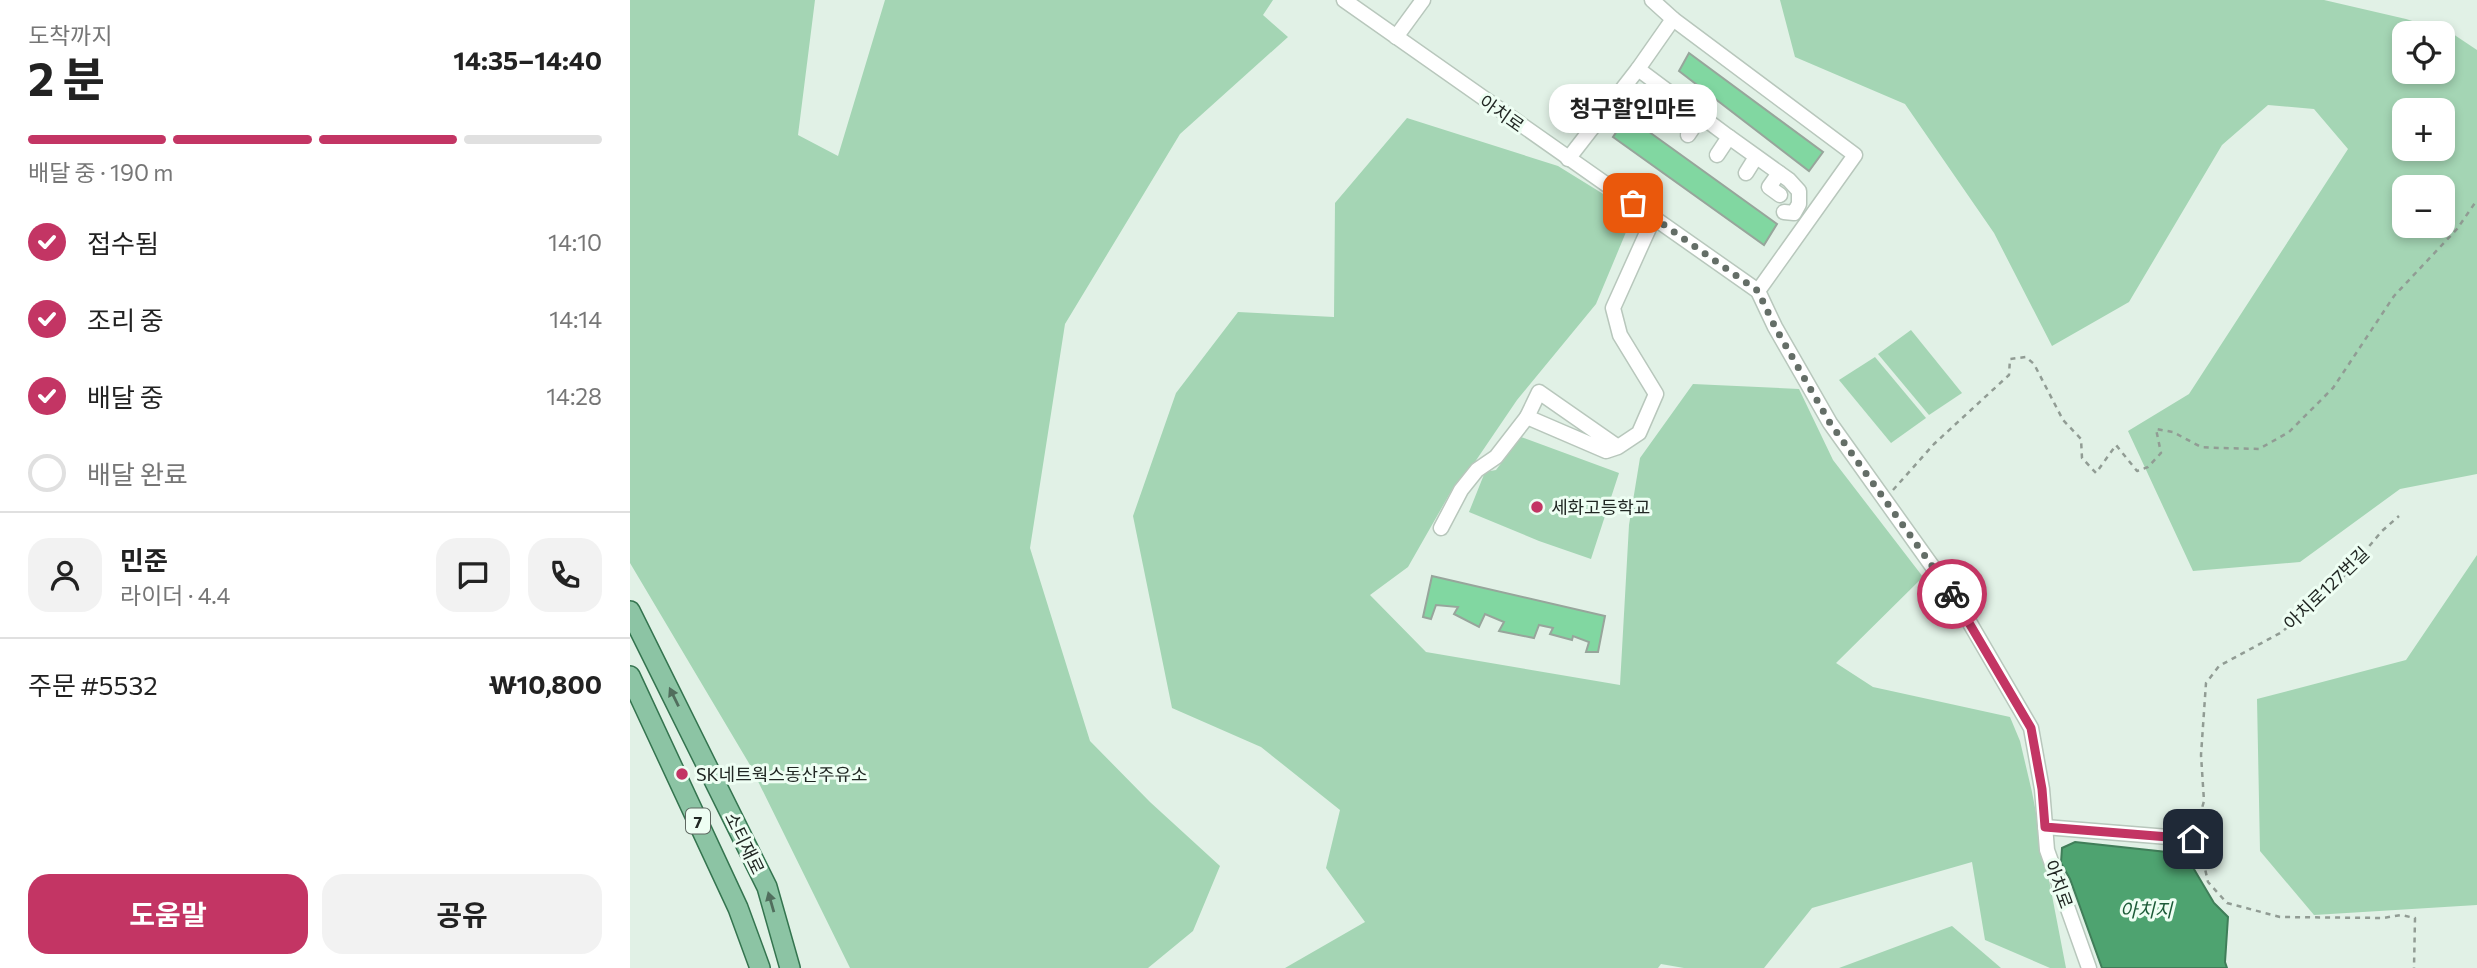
<!DOCTYPE html>
<html lang="ko">
<head>
<meta charset="utf-8">
<style>
	body { margin:0; font-family:Commissioner,"Noto Sans KR",sans-serif; background:#f2f2f2; color:#222; height:100vh; display:flex; flex-direction:column; font-size:26px; white-space:nowrap }
	* { box-sizing:border-box; margin:0 }
	p { font-size:23px; color:#767676 }
	.icon { flex:none; width:38px; height:38px; fill:none; stroke:currentColor; stroke-width:2; stroke-linecap:round; stroke-linejoin:round }
	.map { position:relative; flex:1; overflow:hidden }
	.drawer { display:flex; flex-direction:column; background:#fff; width:630px }
	.drawer>* { flex:none }
	.tools { position:absolute; left:1762px; top:21px; display:grid; gap:14px }
	.tools a { display:grid; place-items:center; width:63px; height:63px; border-radius:14px; background:#fff; box-shadow:0 4px 10px #0003; font-size:35px }
	.pin { position:absolute; display:grid; place-items:center; width:60px; height:60px; color:#fff; margin:-30px; border-radius:14px; box-shadow:0 4px 10px #0006 }
	.courier { position:absolute; display:grid; place-items:center; width:70px; height:70px; margin:-35px; border:5px solid #c33564; border-radius:50%; background:#fff; color:#222; box-shadow:0 2px 9px #0007 }
	.bubble { position:absolute; height:49px; border-radius:21px; background:#fff; box-shadow:0 4px 10px #0003; font-size:23px; font-weight:700; line-height:49px; text-align:center }
	.headline em { font-style:normal; font-weight:700 }
	.headline div { display:flex; flex-direction:column-reverse }
	.headline { display:flex; align-items:center; justify-content:space-between; height:119px; padding:0 28px }
	h1 { font-size:46px; font-weight:700; line-height:52px }
	.bar { display:grid; grid-template-columns:repeat(4,1fr); gap:10px 7px; align-content:center; height:84px; padding:0 28px }
	.bar i { height:9px; border-radius:5px; background:#e0e0e0 }
	.bar .selected { background:#c33564 }
	.bar p { grid-column:span 4 }
	.line { display:flex; align-items:center; gap:18px; padding:0 28px; border-top:2px solid #e0e0e0 }
	.line div { flex:1 }
	.round { display:grid; place-items:center; flex:none; width:74px; height:74px; border-radius:21px; background:#f2f2f2 }
	ol { padding:0 28px; list-style:none }
	li { display:flex; align-items:center; gap:21px; height:77px }
	li p { margin-inline-start:auto }
	li .icon { padding:7px; border-radius:50%; background:#c33564; color:#fff; stroke-width:4 }
	li:last-child { color:#767676 }
	li i { width:38px; height:38px; border:4px solid #e0e0e0; border-radius:50% }
	.cta { display:flex; gap:14px; margin-top:auto; padding:14px 28px }
	.cta a { flex:1; height:80px; border-radius:21px; background:#c33564; color:#fff; font-size:28px; font-weight:700; line-height:80px; text-align:center }
	.cta a+a { background:#f2f2f2; color:#222 }
	main { display:flex; flex:1; min-height:0 }
	.map>svg:first-child { display:block }
	.green { fill:#a4d5b4; fill-rule:evenodd }
	.water { fill:#4ea370; stroke:#407e59; stroke-width:2 }
	.building { fill:#81d7a1; stroke:#97a59b; stroke-width:2 }
	.lines { fill:none; stroke-linecap:round; stroke-linejoin:round }
	.minor-casing { stroke:#b8c7bc; stroke-width:17 }
	.major-casing { stroke:#34744f; stroke-width:22 }
	.path { stroke:#919c94; stroke-width:2.5; stroke-dasharray:5 5; stroke-linecap:butt }
	.minor { stroke:#fff; stroke-width:14 }
	.major { stroke:#8cc4a4; stroke-width:19 }
	.oneway { fill:#516e5d }
	.done { stroke:#646e67; stroke-width:7; stroke-dasharray:0 12.6 }
	.route { stroke:#c33564; stroke-width:9 }
	.poi-dot { fill:#c33564; stroke:#eefef3; stroke-width:2.5 }
	.labels { text-anchor:middle; dominant-baseline:central; stroke-width:6; stroke-linejoin:round; paint-order:stroke }
	.shield { fill:#eefef3; stroke:#5e6861; stroke-width:2 }
	.shield-label { font-size:16px; font-weight:bold; fill:#212723 }
	.street-label { font-size:18px; fill:#212723; stroke:#eefef3 }
	.poi-label { font-size:18px; fill:#212723; stroke:#eefef3; text-anchor:start }
	.water-label { font-size:19px; font-style:italic; fill:#1c5b38; stroke:#eefef3 }
</style>
</head>
<body>
<main>
<section class="drawer">
<div class="headline"><div><h1>2 분</h1><p>도착까지</p></div><em>14:35–14:40</em></div>
<div class="bar"><i class="selected"></i><i class="selected"></i><i class="selected"></i><i></i><p>배달 중 · 190 m</p></div>
<ol>
<li><svg class="icon" aria-label="check" viewBox="0 0 24 24"><path d="M5 12l5 5 9-10"/></svg>접수됨<p>14:10</p></li>
<li><svg class="icon" aria-label="check" viewBox="0 0 24 24"><path d="M5 12l5 5 9-10"/></svg>조리 중<p>14:14</p></li>
<li><svg class="icon" aria-label="check" viewBox="0 0 24 24"><path d="M5 12l5 5 9-10"/></svg>배달 중<p>14:28</p></li>
<li><i></i>배달 완료</li>
</ol>
<div class="line" style="height:126px"><a class="round"><svg class="icon" aria-label="person" viewBox="0 0 24 24"><circle cx="12" cy="8" r="4"/><path d="M4 21q1-7 8-7t8 7"/></svg></a><div><b>민준</b><p>라이더 · 4.4</p></div><a class="round"><svg class="icon" aria-label="chat" viewBox="0 0 24 24"><path d="M4 5h16v11H9l-5 4z"/></svg></a><a class="round"><svg class="icon" aria-label="phone" viewBox="0 0 24 24"><path d="M5 4h4l2 5-3 2q2 4 5 5l2-3 5 2v4C11 20 4 13 5 4z"/></svg></a></div>
<div class="line" style="height:91px"><div>주문 #5532</div><b>₩10,800</b></div>
<div class="cta"><a>도움말</a><a>공유</a></div>
</section>
<div class="map">
<svg width="1847" height="968" viewBox="0 0 1847 968">
	<rect width="100%" height="100%" fill="#e1f1e6"/>
	<g class="green">
		<path d="M0 0H185L168 135 208 156 255 0H643L633 15 658 37 550 134 435 324 400 548 460 741 520 802 590 866 563 931 518 968H220L120 765 0 563Z"/>
		<path d="M1150 0H1694L1776 19 1823 34 1847 50V474L1770 489 1670 562 1563 571 1498 431 1559 394 1718 149 1684 109 1638 105 1592 145 1499 302 1422 346 1364 233 1275 104 1165 57ZM1774 33H1813V72H1774ZM1774 110H1813V149H1774ZM1774 187H1813V226H1774Z"/>
		<path d="M777 118 928 166 1004 213 966 304 887 400 832 481 823 488 778 567 740 595 796 652 990 685 999 525 1010 458 1063 384 1169 389 1203 460 1293 577 1206 663 1243 687 1380 717 1390 741 1402 792 1436 968H1420L1355 940 1342 862 1182 908 1134 968H1054L1031 964 1028 968H655L735 922 696 868 710 810 631 747 542 708 503 516 546 393 608 312 704 317 705 203Z"/>
		<path d="M1281 330 1332 393 1299 415 1248 354Z"/>
		<path d="M1245 357 1296 418 1261 443 1209 380Z"/>
		<path d="M891 437 989 473 961 559 909 541 839 512 855 472 866 470Z"/>
		<path d="M1847 555V905L1684 915 1630 851 1627 699 1776 660Z"/>
		<path d="M1322 926 1371 968H1209Z"/>
	</g>
	<path class="water" d="M1445 842 1555 854 1584 903 1598 917 1595 962 1597 968H1472L1440 879 1431 863 1432 848Z"/>
	<g class="building">
		<path d="M1059 53 1193 152 1179 171 1049 71Z"/>
		<path d="M997 116 1147 224 1134 245 983 137Z"/>
		<path d="M802 576 975 616 968 652H956L959 642 943 636 942 640 920 634 923 628 909 625 904 638 869 631 874 622 855 614 849 627 824 614 828 607 806 605 801 619 793 617Z"/>
	</g>
	<g class="lines">
		<defs>
			<g id="minor">
				<path d="M714 0 1128 291 1145 327 1200 423 1327 601 1401 728 1412 789 1417 850 1459 968"/>
				<path d="M1043 19 1225 155 1128 291"/>
				<path d="M766 37 793 0"/>
				<path d="M1008 69 1099 137 1087 155"/>
				<path d="M1029 118 1044 96"/>
				<path d="M1058 135 1071 116"/>
				<path d="M1099 137 1159 180 1169 191V204L1164 213 1154 212"/>
				<path d="M938 159 1008 69 1043 19 1022 0"/>
				<path d="M1116 173 1126 157"/>
				<path d="M1149 173 1139 187 1150 195"/>
				<path d="M988 447 976 451 897 417 909 392 988 447 1009 433 1026 394 990 335 983 308 1024 217"/>
				<path d="M811 528 831 490 847 470 866 457 897 417"/>
				<path d="M1415 827 1563 839"/>
			</g>
			<g id="major">
				<path d="M0 611 137 887 160 968"/>
				<path d="M0 676 108 908 130 968"/>
			</g>
		</defs>
		<use href="#minor" class="minor-casing"/>
		<use href="#major" class="major-casing"/>
		<g class="path">
			<path d="M1263 490 1304 444 1379 375 1380 359 1396 357 1404 364 1433 420 1451 439 1452 458 1466 473 1486 445 1507 471 1518 467 1531 453 1526 429 1543 432 1571 447 1591 448 1629 449 1659 432 1703 388 1764 296 1827 229 1847 200"/>
			<path d="M1567 826 1574 801 1571 755 1576 683 1589 666 1652 632 1714 576 1752 531 1769 516"/>
			<path d="M1571 851 1578 882 1597 903 1650 917 1753 918 1771 915 1785 918 1784 968"/>
		</g>
		<use href="#minor" class="minor"/>
		<use href="#major" class="major"/>
	</g>
	<defs><path id="oneway-solid" d="M-6-.8H1V-3.2L6.5 0L1 3.2V.8H-6Z" transform="scale(1.75)"/></defs>
	<g class="oneway">
		<use href="#oneway-solid" transform="translate(44 697) rotate(-116)"/>
		<use href="#oneway-solid" transform="translate(141 902) rotate(-106)"/>
	</g>
	<g class="lines">
		<path class="done" d="M1003 203 1128 291 1145 327 1200 423 1322 594"/>
		<path class="route" d="M1322 594 1401 728 1412 789 1415 827 1563 839"/>
	</g>
	<g class="poi-dot">
		<circle cx="907" cy="507" r="7"/>
		<circle cx="52" cy="774" r="7"/>
	</g>
	<g class="labels">
		<rect class="shield" x="56" y="808.5" width="24" height="25" rx="5"/>
		<g class="shield-label">
			<text x="68" y="821">7</text>
		</g>
		<g class="street-label">
			<text transform="translate(872 113) rotate(35)">아치로</text>
			<text transform="translate(1696 588) rotate(-44)">아치로127번길</text>
			<text transform="translate(115 843) rotate(64)">소티재로</text>
			<text transform="translate(1429 884) rotate(70)">아치로</text>
		</g>
		<g class="poi-label">
			<text x="921" y="507">세화고등학교</text>
			<text x="66" y="774">SK네트웍스동산주유소</text>
		</g>
		<g class="water-label">
			<text x="1516" y="909">아치지</text>
		</g>
	</g>
</svg>
<div class="tools">
<a><svg class="icon" aria-label="locate" viewBox="0 0 24 24"><circle cx="12" cy="12" r="6"/><path d="M12 2v4M12 18v4M2 12h4M18 12h4"/></svg></a>
<a>+</a>
<a>−</a>
</div>
<div class="pin" style="left:1003px;top:203px;background:#ea580c"><svg class="icon" aria-label="bag" viewBox="0 0 24 24"><path d="M5 8h14l-1 12H6zM9 8a3 3 0 0 1 6 0"/></svg></div>
<div class="pin" style="left:1563px;top:839px;background:#1f2937"><svg class="icon" aria-label="home" viewBox="0 0 24 24"><path d="M3 11l9-7 9 7M6 9v11h12V9"/></svg></div>
<div class="courier" style="left:1322px;top:594px"><svg class="icon" aria-label="bike" viewBox="0 0 24 24"><circle cx="6" cy="16" r="4"/><circle cx="18" cy="16" r="4"/><path d="M6 16l4-8h5l3 8M10 8l3 8H6M13 5h3"/></svg></div>
<div class="bubble" style="left:919px;top:84px;width:168px">청구할인마트</div>
</div>
</main>
</body>
</html>
